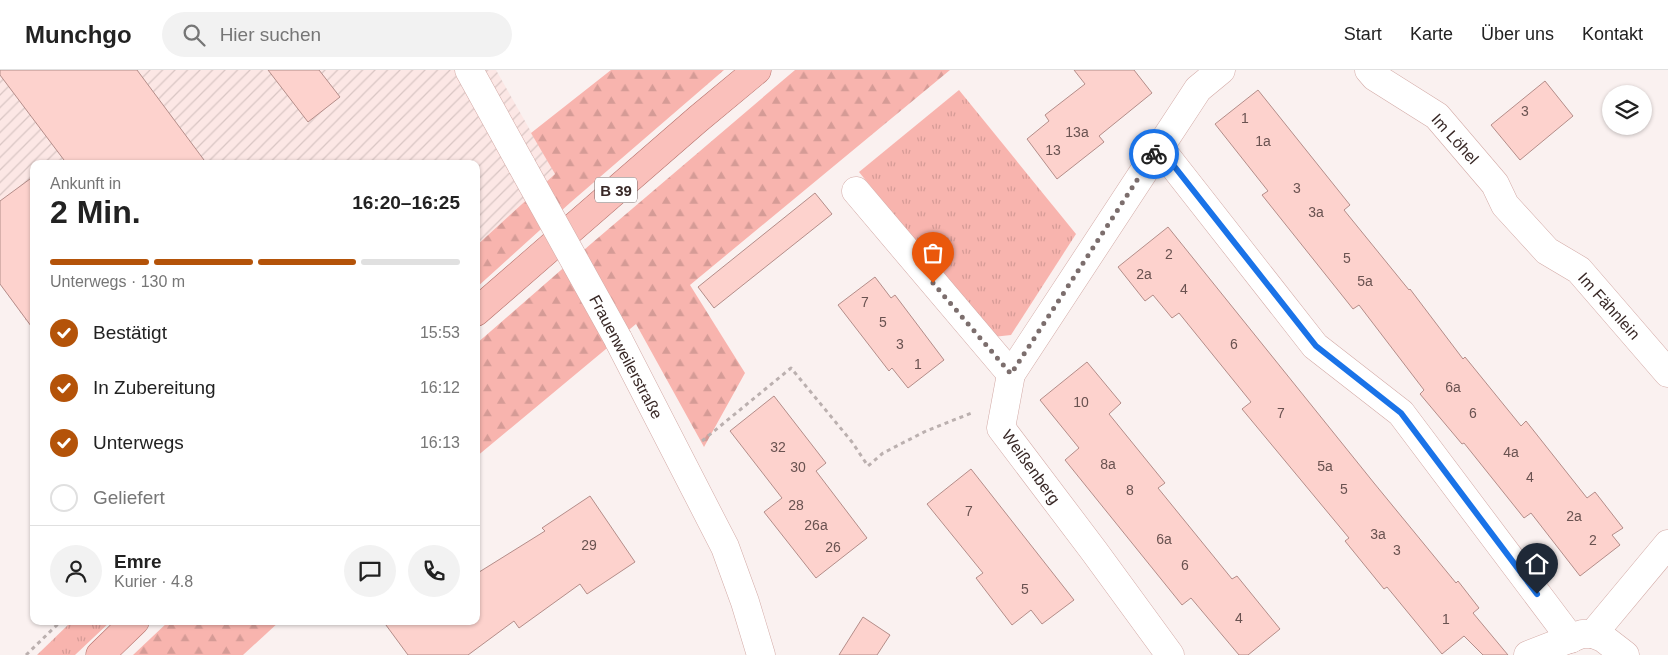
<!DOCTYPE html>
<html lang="de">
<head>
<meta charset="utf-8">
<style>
	body { margin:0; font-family:Helvetica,sans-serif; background:#f2f2f2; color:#222; height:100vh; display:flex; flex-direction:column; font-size:19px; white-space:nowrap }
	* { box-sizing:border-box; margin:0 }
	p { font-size:16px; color:#767676 }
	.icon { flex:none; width:28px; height:28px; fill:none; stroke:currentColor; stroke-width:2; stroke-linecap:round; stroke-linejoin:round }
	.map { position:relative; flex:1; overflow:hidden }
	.drawer { position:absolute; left:30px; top:90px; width:450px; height:465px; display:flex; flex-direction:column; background:#fff; border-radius:10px; box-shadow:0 1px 4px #0004 }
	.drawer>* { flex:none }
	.controls { position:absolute; left:1602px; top:15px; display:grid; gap:10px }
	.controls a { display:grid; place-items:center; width:50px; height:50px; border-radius:50%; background:#fff; box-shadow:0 1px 4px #0004; font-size:25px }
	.pin { position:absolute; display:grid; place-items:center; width:42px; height:42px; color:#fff; margin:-51px -21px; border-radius:50% 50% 50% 0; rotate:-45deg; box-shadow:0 0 5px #0007 }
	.pin .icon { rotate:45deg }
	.courier { position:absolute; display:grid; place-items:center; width:50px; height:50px; margin:-25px; border:4px solid #1a73e8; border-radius:50%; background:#fff; color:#222; box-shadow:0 1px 6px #0007 }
	.headline em { font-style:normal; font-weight:700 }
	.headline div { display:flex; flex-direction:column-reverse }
	.headline { display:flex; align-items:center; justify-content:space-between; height:85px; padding:0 20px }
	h1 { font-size:32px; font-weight:700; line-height:38px }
	.bar { display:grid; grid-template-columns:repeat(4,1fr); gap:8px 5px; align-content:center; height:60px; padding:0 20px }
	.bar i { height:6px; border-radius:4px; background:#e0e0e0 }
	.bar .on { background:#b45309 }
	.bar p { grid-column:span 4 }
	.line { display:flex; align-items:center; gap:12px; padding:0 20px; border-top:1px solid #e0e0e0 }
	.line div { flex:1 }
	.round { display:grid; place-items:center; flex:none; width:52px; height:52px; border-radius:26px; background:#f2f2f2 }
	ol { padding:0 20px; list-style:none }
	li { display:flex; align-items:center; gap:15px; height:55px }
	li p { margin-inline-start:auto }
	li .icon { padding:5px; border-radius:50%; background:#b45309; color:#fff; stroke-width:4 }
	li:last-child { color:#767676 }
	li i { width:28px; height:28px; border:2px solid #e0e0e0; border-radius:50% }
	header { display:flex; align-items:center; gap:30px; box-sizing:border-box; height:70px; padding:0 25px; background:#fff; border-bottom:1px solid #e0e0e0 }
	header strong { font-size:24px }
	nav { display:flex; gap:28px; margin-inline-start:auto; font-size:18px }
	.search { width:350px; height:45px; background:#f2f2f2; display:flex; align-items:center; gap:12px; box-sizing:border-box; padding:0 18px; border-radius:28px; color:#767676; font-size:19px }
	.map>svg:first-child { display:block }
	.industrial { fill:url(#industrial-furrows) }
	.grass { fill:url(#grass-tufts) }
	.forest { fill:url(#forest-firs) }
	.building { fill:#fdd2cd; stroke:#b48d89 }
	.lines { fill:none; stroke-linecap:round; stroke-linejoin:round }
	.minor-casing { stroke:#d3aaa6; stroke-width:29 }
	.primary-casing { stroke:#b4706a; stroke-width:29 }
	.path { stroke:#bbb0af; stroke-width:3; stroke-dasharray:4 4; stroke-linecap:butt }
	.minor { stroke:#fff; stroke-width:28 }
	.primary { stroke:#fac0bb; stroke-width:28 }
	.minor-bridge-casing { stroke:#d3aaa6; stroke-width:29; stroke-linecap:butt }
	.minor-bridge { stroke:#fff; stroke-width:28 }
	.done { stroke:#7c6e6d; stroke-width:5; stroke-dasharray:0 9 }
	.route { stroke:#1a73e8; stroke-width:6 }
	.labels { text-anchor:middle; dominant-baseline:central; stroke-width:4; stroke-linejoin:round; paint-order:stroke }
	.number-label { font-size:14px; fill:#695250 }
	.shield { fill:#fff; stroke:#746867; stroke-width:1 }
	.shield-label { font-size:15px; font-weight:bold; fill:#382826 }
	.street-label { font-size:16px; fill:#382826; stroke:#fff }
</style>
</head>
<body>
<header>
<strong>Munchgo</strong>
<div class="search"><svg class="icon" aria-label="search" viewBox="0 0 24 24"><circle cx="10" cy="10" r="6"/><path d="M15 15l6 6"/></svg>Hier suchen</div>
<nav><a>Start</a><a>Karte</a><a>Über uns</a><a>Kontakt</a></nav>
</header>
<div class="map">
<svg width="1668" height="585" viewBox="0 0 1668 585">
	<defs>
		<pattern id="industrial-furrows" width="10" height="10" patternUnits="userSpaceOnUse" patternTransform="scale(1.25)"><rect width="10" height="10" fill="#fce7e5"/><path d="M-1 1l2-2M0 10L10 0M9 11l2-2" fill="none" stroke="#d9c6c4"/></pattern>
		<pattern id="grass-tufts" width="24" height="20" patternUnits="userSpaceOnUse" patternTransform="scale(1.25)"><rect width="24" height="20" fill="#f8b4ae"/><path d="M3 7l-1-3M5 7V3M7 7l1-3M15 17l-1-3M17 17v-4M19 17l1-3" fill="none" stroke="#d59b96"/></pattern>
		<pattern id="forest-firs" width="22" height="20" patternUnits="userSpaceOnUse" patternTransform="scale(1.25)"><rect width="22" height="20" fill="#f8b4ae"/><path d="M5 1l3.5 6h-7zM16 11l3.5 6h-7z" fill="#d59b96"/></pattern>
	</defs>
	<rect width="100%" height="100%" fill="#faf1f0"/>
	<path class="industrial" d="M0 0H496L555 104 476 176V94H34V262L0 214Z"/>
	<g class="grass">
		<path d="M959 20 1076 164 1011 265 993 267 859 102Z"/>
		<path d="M72 551H111L75 585H37Z"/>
	</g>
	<g class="forest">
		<path d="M611 0H724L571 132 476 218V176L555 104 531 63Z"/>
		<path d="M795 0H950L690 215 745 303 704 377 636 254 476 387V274L592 173Z"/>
		<path d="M169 551H280L243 585H133Z"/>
	</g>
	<g class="building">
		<path d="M0 0H137L207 94H67L0 5Z"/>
		<path d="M268 0H319L340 27 308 52Z"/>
		<path d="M1074 0H1134L1152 23 1099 66 1104 72 1057 109 1027 69 1049 51 1045 45 1085 14Z"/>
		<path d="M1545 11 1573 46 1520 90 1491 55Z"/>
		<path d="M1258 20 1350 135 1344 140 1409 220 1410 219 1463 289 1465 287 1521 356 1526 351 1587 428 1595 422 1623 458 1612 465 1620 475 1580 506 1531 443 1524 448 1464 373 1462 374 1420 324 1424 320 1359 235 1353 239 1262 125 1268 121 1215 54Z"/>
		<path d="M34 106V260L0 214V131Z"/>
		<path d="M815 123 832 144 714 238 698 217Z"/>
		<path d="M1168 157 1374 413 1456 513 1458 511 1479 538 1473 543 1508 585H1483L1464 566 1442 584 1387 517 1384 519 1345 471 1349 468 1242 339 1251 332 1179 243 1172 248 1153 225 1145 231 1118 197Z"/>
		<path d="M875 207 891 228 895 225 944 290 908 318 892 298 889 301 838 235Z"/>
		<path d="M1087 292 1121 333 1109 344 1165 413 1158 418 1232 509 1237 506 1280 559 1248 585H1239L1191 528 1182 535 1065 390 1079 378 1040 330Z"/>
		<path d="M774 326 826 393 816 401 867 468 816 508 764 442 782 428 730 361Z"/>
		<path d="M971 399 1074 530 1042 554 1031 540 1012 555 976 508 983 503 927 434Z"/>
		<path d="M590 426 635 492 587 524 580 514 519 558 514 551 468 585H408L383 551H476V504L545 461 542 458Z"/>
		<path d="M863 547 890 565 877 585H839Z"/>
	</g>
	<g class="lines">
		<defs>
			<g id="minor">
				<path d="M469 0 522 96"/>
				<path d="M1369 0 1375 7 1437 46 1495 114 1505 135 1547 181 1579 200 1668 303"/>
				<path d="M1159 77 1315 276 1401 343 1571 569"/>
				<path d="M856 121 1011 304"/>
				<path d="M618 269 725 477 745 532 761 585"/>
				<path d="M1593 564 1603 568 1625 585"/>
				<path d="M1170 585 1094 481 1001 358 1011 304 1198 19 1221 0"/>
				<path d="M1528 585 1582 564H1593L1668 474"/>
			</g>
			<g id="primary">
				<path d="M476 242 698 49 757 0"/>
				<path d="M100 585 135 551"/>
			</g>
		</defs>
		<use href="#minor" class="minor-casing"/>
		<use href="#primary" class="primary-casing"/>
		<g class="path">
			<path d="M702 371 791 298 852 372 868 396 883 383 926 361 974 342"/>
			<path d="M26 585 61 551"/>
		</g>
		<use href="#minor" class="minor"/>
		<use href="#primary" class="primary"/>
		<defs>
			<path id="minor-bridge" d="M522 96 618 269"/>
		</defs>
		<use href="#minor-bridge" class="minor-bridge-casing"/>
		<use href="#minor-bridge" class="minor-bridge"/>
	</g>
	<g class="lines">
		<path class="done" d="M933 213 1011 304 1154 84"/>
		<path class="route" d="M1154 84 1159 77 1316 276 1401 343 1537 524"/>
	</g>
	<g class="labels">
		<g class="number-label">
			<text x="1525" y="41">3</text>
			<text x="1245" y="48">1</text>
			<text x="1077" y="62">13a</text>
			<text x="1263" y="71">1a</text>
			<text x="1053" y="80">13</text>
			<text x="1297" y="118">3</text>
			<text x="1316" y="142">3a</text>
			<text x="1169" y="184">2</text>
			<text x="1347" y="188">5</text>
			<text x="1144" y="204">2a</text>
			<text x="1365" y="211">5a</text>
			<text x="1184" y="219">4</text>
			<text x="865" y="232">7</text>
			<text x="883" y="252">5</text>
			<text x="900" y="274">3</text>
			<text x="1234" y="274">6</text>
			<text x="918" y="294">1</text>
			<text x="1453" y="317">6a</text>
			<text x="1081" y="332">10</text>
			<text x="1281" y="343">7</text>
			<text x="1473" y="343">6</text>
			<text x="778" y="377">32</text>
			<text x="1511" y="382">4a</text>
			<text x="1108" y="394">8a</text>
			<text x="1325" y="396">5a</text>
			<text x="798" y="397">30</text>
			<text x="1530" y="407">4</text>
			<text x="1344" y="419">5</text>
			<text x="1130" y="420">8</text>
			<text x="796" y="435">28</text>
			<text x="969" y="441">7</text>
			<text x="1574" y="446">2a</text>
			<text x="816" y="455">26a</text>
			<text x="1378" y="464">3a</text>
			<text x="1164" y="469">6a</text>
			<text x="1593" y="470">2</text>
			<text x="589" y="475">29</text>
			<text x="833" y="477">26</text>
			<text x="1397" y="480">3</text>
			<text x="1185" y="495">6</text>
			<text x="1025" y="519">5</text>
			<text x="1239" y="548">4</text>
			<text x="1446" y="549">1</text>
		</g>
		<rect class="shield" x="595" y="107.5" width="42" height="25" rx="4"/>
		<g class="shield-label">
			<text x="616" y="120">B 39</text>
		</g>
		<g class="street-label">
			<text transform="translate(1455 69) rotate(48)">Im Löhel</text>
			<text transform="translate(1609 236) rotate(48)">Im Fähnlein</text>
			<text transform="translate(626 287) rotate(62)">Frauenweilerstraße</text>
			<text transform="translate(1031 397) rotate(54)">Weißenberg</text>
		</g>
	</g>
</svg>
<div class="controls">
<a><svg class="icon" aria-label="layers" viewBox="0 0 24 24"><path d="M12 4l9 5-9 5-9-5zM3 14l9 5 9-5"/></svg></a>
</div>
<div class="pin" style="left:933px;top:213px;background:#ea580c"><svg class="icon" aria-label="bag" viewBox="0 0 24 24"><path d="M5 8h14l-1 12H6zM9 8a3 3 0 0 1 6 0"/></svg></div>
<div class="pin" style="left:1537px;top:524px;background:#1f2937"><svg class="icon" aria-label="home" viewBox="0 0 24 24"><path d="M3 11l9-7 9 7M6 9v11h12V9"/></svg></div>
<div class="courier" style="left:1154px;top:84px"><svg class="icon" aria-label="bike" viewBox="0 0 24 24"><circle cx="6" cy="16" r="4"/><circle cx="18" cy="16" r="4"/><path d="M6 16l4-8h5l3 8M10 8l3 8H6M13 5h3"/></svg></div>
<section class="drawer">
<div class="headline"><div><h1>2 Min.</h1><p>Ankunft in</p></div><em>16:20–16:25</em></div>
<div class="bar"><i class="on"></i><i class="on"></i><i class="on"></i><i></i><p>Unterwegs · 130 m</p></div>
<ol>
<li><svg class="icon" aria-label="check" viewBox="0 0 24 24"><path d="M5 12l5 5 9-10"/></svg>Bestätigt<p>15:53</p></li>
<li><svg class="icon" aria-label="check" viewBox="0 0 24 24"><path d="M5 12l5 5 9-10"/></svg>In Zubereitung<p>16:12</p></li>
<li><svg class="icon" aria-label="check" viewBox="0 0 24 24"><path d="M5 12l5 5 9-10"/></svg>Unterwegs<p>16:13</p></li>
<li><i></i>Geliefert</li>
</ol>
<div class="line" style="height:90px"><a class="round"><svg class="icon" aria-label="person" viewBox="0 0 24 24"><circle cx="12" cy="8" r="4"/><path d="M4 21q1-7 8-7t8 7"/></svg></a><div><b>Emre</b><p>Kurier · 4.8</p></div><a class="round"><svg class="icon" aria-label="chat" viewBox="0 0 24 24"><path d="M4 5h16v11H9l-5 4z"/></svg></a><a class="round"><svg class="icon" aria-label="phone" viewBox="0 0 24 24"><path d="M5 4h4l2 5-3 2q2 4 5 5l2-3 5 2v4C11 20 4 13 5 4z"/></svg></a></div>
</section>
</div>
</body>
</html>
